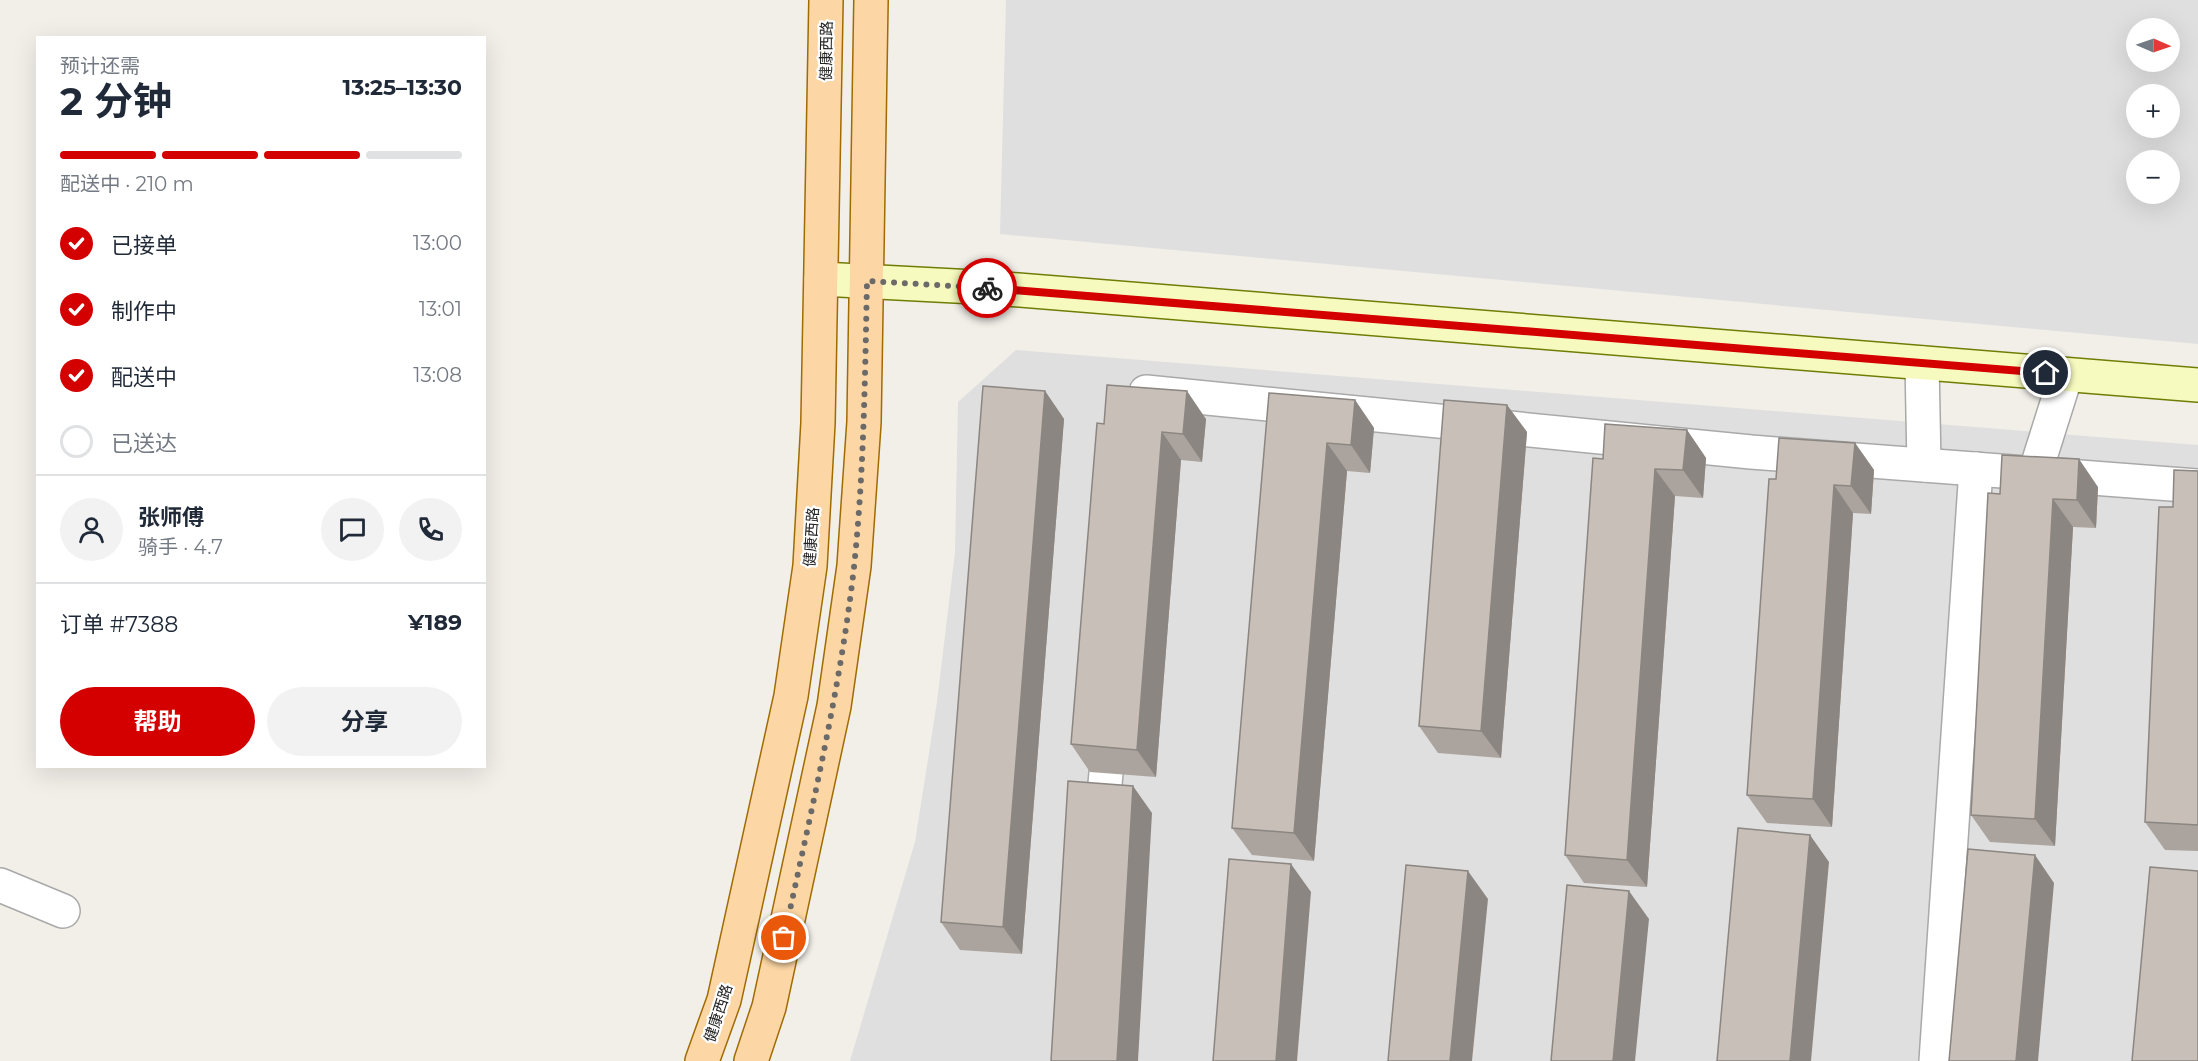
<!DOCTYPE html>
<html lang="zh">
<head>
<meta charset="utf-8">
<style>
	body { margin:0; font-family:Montserrat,"Noto Sans SC",sans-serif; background:#f2f2f3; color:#1f2937; height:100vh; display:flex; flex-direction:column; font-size:22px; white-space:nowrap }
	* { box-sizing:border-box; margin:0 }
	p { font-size:20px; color:#747a83 }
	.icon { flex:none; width:33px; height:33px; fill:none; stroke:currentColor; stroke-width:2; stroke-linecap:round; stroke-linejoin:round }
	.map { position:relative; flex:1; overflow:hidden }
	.panel { position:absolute; left:36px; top:36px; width:450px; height:732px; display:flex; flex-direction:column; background:#fff; border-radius:0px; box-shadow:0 6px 24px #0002 }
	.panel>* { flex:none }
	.needle { width:39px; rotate:92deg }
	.fabs { position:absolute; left:2126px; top:18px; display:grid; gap:12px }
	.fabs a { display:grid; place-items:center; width:54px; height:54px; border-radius:50%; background:#fff; box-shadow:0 6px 24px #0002; font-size:30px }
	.pin { position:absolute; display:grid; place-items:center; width:51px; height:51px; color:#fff; margin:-26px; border:3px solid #fff; border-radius:50%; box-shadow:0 2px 6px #0007 }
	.courier { position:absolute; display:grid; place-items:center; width:60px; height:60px; margin:-30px; border:4px solid #d40000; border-radius:50%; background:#fff; color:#222; box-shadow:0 2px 8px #0007 }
	.overview em { font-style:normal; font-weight:700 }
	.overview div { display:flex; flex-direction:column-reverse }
	.overview { display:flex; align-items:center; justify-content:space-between; height:102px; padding:0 24px }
	h1 { font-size:39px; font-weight:700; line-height:45px }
	.bar { display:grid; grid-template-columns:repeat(4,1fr); gap:9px 6px; align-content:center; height:72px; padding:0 24px }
	.bar i { height:8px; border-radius:4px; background:#e0e1e3 }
	.bar .on { background:#d40000 }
	.bar p { grid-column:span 4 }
	.line { display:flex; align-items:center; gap:15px; padding:0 24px; border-top:2px solid #e0e1e3 }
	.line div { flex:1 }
	.round { display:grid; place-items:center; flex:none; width:63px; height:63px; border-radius:32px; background:#f2f2f3 }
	ol { padding:0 24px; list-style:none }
	li { display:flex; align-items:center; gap:18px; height:66px }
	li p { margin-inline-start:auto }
	li .icon { padding:6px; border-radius:50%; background:#d40000; color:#fff; stroke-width:4 }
	li:last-child { color:#747a83 }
	li i { width:33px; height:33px; border:3px solid #e0e1e3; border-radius:50% }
	.button { display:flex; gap:12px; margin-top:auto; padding:12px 24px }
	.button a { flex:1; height:69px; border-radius:36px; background:#d40000; color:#fff; font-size:24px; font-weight:700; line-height:69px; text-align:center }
	.button a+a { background:#f2f2f3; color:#1f2937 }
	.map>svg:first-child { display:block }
	.residential { fill:#e0dfdf; fill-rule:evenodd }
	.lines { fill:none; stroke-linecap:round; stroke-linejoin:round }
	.street-casing { stroke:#a9a9a9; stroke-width:36 }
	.secondary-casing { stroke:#707d05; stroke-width:36 }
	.primary-casing { stroke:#a06b00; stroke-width:36 }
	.street { stroke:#fff; stroke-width:33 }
	.secondary { stroke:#f7fabf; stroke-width:33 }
	.primary { stroke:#fcd6a4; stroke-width:33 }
	.wall { fill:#aba49e }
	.shaded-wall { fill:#8b8681 }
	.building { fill:#c7bfb8; stroke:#8b8681; stroke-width:1.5 }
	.done { stroke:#6b6a68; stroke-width:6; stroke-dasharray:0 10.8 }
	.route { stroke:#d40000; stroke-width:8 }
	.labels { text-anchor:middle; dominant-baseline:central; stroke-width:4.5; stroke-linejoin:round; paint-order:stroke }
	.street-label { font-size:15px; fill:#222; stroke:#fff }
</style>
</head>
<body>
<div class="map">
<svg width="2198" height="1061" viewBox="0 0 2198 1061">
	<rect width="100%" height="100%" fill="#f2efe9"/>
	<g class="residential">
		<path d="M1006 0H2198V344L1000 234ZM2136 28H2169V62H2136ZM2136 94H2169V128H2136ZM2136 160H2169V194H2136Z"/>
		<path d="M1016 350 2198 445V1061H850L915 842 937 702 955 552 958 402Z"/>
	</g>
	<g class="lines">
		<defs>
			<g id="street">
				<path d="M1922 363 1924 465"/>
				<path d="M1146 392 1751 452 2198 486"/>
				<path d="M2035 473 2066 375"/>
				<path d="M1101 829 1110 728"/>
				<path d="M0 885 63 911"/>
				<path d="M1936 1061 1976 469"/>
			</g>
			<path id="secondary" d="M821 279 994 288 2198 385"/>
			<g id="primary">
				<path d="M702 1061 724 1000 791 696 810 566 818 423 826 0"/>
				<path d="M751 1061 769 1007 834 706 854 566 864 422 871 0"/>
			</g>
		</defs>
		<use href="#street" class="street-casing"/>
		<use href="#secondary" class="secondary-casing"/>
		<use href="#primary" class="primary-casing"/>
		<use href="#street" class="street"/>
		<use href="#secondary" class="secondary"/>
		<use href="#primary" class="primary"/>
	</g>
	<g class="wall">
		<path d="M1045 391 1064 419 1022 954 960 950 941 922Z"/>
		<path d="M1269 393 1355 400 1374 428 1370 473 1347 471 1314 861 1252 855 1232 828Z"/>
		<path d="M1507 405 1527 432 1501 758 1438 753 1419 726Z"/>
		<path d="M1206 419 1202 462 1181 460 1156 777 1090 772 1071 744 1104 424Z"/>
		<path d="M1687 430 1706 458 1703 498 1675 496 1647 887 1584 883 1565 855 1603 459Z"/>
		<path d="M1855 443 1874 470 1871 514 1853 513 1832 827 1767 823 1747 795 1776 479Z"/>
		<path d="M2198 471V851L2165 850 2145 822 2173 507Z"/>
		<path d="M2098 487 2096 528 2073 527 2055 846 1990 842 1971 815 2000 494Z"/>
	</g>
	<g class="shaded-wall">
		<path d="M1045 391 1064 419 1022 954 1003 927Z"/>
		<path d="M1187 391 1206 419 1202 462 1183 434Z"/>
		<path d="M1355 400 1374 428 1370 473 1351 445Z"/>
		<path d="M1507 405 1527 432 1501 758 1481 731Z"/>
		<path d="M1687 430 1706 458 1703 498 1683 470Z"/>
		<path d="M1162 432 1181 460 1156 777 1137 750Z"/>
		<path d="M1327 443 1347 471 1314 861 1294 833Z"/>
		<path d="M1855 443 1874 470 1871 514 1851 486Z"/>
		<path d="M2079 459 2098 487 2096 528 2077 500Z"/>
		<path d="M1655 469 1675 496 1647 887 1627 860Z"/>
		<path d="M1834 485 1853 513 1832 827 1813 799Z"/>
		<path d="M2053 499 2073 527 2055 846 2035 819Z"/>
		<path d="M1133 786 1152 813 1138 1061H1117Z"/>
		<path d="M1810 835 1829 862 1811 1061H1790Z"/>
		<path d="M2035 855 2054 883 2038 1061H2016Z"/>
		<path d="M1291 864 1311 892 1297 1061H1276Z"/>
		<path d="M1468 871 1488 899 1472 1061H1450Z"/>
		<path d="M1629 891 1649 919 1635 1061H1613Z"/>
	</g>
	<g class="building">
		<path d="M1107 385 1187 391 1183 434 1162 432 1137 750 1071 744 1097 423 1104 424Z"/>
		<path d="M983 386 1045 391 1003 927 941 922Z"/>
		<path d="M1269 393 1355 400 1351 445 1327 443 1294 833 1232 828Z"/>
		<path d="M1444 400 1507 405 1481 731 1419 726Z"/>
		<path d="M1605 424 1687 430 1683 470 1655 469 1627 860 1565 855 1593 458 1603 459Z"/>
		<path d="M1779 438 1855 443 1851 486 1834 485 1813 799 1747 795 1769 479H1776Z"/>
		<path d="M2002 455 2079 459 2077 500 2053 499 2035 819 1971 815 1988 493 2000 494Z"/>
		<path d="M2174 470 2198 471V825L2145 822 2159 507H2173Z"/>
		<path d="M1068 781 1133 786 1117 1061H1051Z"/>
		<path d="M1738 828 1810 835 1790 1061H1717Z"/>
		<path d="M1968 849 2035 855 2016 1061H1949Z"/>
		<path d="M1229 859 1291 864 1276 1061H1213Z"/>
		<path d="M1406 865 1468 871 1450 1061H1388Z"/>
		<path d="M2150 867 2198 871V1061H2132Z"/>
		<path d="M1567 885 1629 891 1613 1061H1551Z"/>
	</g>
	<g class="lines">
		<path class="done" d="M784 938C810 815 840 692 854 567 864 472 865 376 867 281L987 288"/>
		<path class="route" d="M987 288 2046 373"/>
	</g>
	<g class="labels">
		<g class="street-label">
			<text transform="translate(826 51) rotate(-89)">健康西路</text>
			<text transform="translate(811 537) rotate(-86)">健康西路</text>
			<text transform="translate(718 1013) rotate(-72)">健康西路</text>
		</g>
	</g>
</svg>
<div class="fabs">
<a><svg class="needle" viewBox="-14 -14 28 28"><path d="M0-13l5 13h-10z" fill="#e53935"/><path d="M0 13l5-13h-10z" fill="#747a83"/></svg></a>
<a>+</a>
<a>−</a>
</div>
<div class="pin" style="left:784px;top:938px;background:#ea580c"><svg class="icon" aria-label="bag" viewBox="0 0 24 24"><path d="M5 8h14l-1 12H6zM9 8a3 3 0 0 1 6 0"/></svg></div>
<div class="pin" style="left:2046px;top:373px;background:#1f2937"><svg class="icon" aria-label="home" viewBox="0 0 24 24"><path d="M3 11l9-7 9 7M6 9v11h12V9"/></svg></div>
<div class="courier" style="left:987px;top:288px"><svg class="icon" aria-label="bike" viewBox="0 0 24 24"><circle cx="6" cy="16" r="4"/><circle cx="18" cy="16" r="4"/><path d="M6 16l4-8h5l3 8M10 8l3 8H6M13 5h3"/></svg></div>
<section class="panel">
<div class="overview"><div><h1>2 分钟</h1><p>预计还需</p></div><em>13:25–13:30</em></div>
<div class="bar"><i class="on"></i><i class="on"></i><i class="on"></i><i></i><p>配送中 · 210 m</p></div>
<ol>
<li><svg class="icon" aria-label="check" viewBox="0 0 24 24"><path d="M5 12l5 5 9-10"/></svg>已接单<p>13:00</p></li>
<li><svg class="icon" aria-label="check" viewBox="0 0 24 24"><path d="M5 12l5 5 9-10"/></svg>制作中<p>13:01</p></li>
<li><svg class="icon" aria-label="check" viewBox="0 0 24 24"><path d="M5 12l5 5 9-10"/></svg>配送中<p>13:08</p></li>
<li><i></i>已送达</li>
</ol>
<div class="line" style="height:108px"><a class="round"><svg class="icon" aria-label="person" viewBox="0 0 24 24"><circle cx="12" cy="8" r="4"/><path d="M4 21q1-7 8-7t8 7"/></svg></a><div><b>张师傅</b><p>骑手 · 4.7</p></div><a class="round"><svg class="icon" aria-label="chat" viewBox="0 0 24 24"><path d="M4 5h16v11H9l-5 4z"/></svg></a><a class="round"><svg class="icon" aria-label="phone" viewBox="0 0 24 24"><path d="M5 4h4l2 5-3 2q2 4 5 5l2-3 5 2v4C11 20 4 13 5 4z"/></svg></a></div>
<div class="line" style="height:78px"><div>订单 #7388</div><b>¥189</b></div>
<div class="button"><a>帮助</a><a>分享</a></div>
</section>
</div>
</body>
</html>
